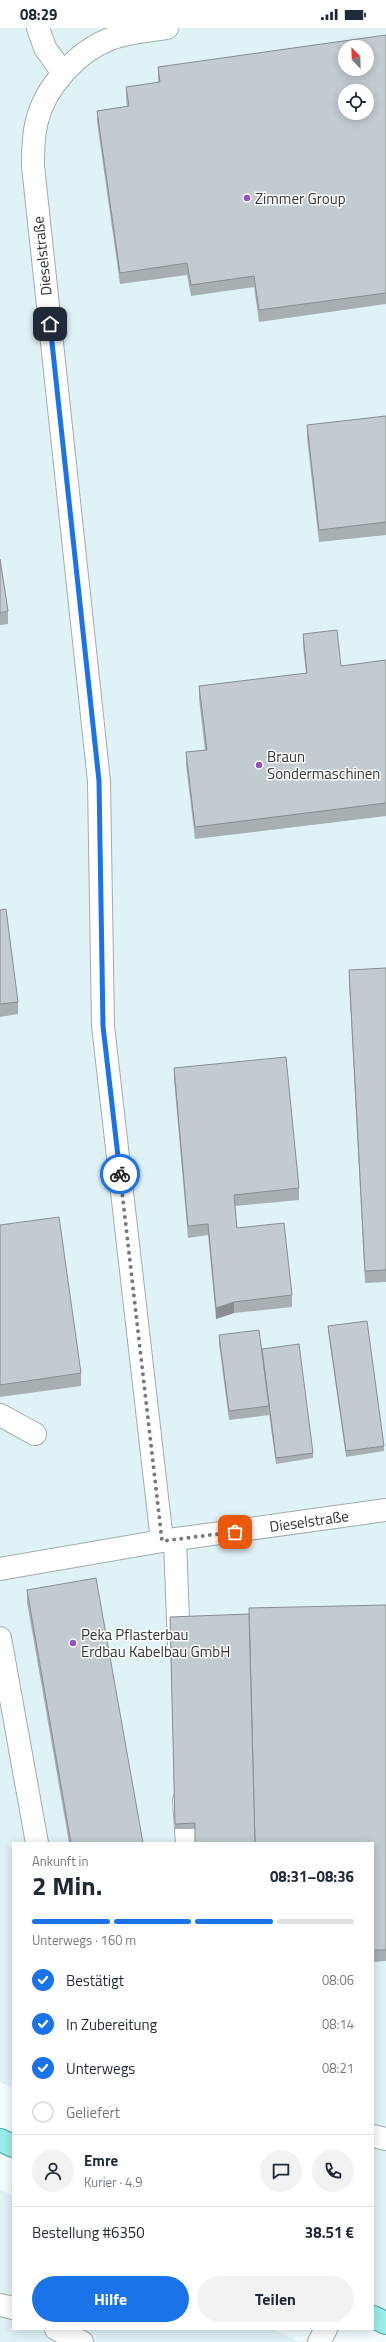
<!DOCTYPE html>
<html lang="de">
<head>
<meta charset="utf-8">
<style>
	body { margin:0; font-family:"Titillium Web",sans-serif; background:#f2f2f3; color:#1f2937; height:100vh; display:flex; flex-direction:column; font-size:15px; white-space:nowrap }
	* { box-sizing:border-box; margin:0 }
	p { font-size:13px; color:#747a83 }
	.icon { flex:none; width:22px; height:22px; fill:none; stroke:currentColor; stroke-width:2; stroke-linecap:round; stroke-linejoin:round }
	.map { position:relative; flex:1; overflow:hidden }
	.side { position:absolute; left:12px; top:1814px; width:362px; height:488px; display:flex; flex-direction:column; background:#fff; border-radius:0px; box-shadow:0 2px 10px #0003 }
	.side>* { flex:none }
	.needle { width:26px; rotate:337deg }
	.buttons { position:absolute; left:338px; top:12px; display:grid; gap:8px }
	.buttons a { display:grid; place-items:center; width:36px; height:36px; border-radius:50%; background:#fff; box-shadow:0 2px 10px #0003; font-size:20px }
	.pin { position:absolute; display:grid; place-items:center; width:34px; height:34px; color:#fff; margin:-17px; border-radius:8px; box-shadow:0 2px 6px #0006 }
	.courier { position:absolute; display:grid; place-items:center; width:40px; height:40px; margin:-20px; border:3px solid #1a73e8; border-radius:50%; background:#fff; color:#222; box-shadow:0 1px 5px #0007 }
	.overview em { font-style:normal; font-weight:700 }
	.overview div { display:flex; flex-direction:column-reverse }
	.overview { display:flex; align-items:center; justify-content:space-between; height:68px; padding:0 20px }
	h1 { font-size:26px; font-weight:700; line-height:30px }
	.bar { display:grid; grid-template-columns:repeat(4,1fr); gap:6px 4px; align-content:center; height:48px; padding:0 20px }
	.bar i { height:5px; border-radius:3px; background:#e0e1e3 }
	.bar .selected { background:#1a73e8 }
	.bar p { grid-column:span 4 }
	.line { display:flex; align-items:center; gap:10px; padding:0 20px; border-top:1px solid #e0e1e3 }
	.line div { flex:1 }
	.round { display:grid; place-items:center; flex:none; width:42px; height:42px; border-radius:21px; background:#f2f2f3 }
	ol { padding:0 20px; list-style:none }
	li { display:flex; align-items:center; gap:12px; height:44px }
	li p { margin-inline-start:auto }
	li .icon { padding:4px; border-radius:50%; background:#1a73e8; color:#fff; stroke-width:4 }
	li:last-child { color:#747a83 }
	li i { width:22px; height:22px; border:2px solid #e0e1e3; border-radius:50% }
	.action { display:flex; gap:8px; margin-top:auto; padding:8px 20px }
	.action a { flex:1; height:46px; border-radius:24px; background:#1a73e8; color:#fff; font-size:16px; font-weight:700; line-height:46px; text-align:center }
	.action a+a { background:#f2f2f3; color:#1f2937 }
	.status { display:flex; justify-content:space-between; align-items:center; height:28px; padding:0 20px; background:#fff; direction:ltr }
	.status svg { height:11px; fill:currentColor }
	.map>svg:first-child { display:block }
	.built { fill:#dff3f7; fill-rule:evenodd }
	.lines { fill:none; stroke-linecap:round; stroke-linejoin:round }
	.minor-casing { stroke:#a1abad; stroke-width:24 }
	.major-casing { stroke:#4ba5a2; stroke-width:24 }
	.minor { stroke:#fff; stroke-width:22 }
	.major { stroke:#9bedea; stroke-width:22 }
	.wall { fill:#a7afb3 }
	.shaded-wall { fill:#888e92 }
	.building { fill:#c2cbd0; stroke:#888e92; fill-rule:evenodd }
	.done { stroke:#757b7c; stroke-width:4; stroke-dasharray:0 7.2 }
	.route { stroke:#1a73e8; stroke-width:5 }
	.poi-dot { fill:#9450c4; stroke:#fff; stroke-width:1.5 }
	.labels { text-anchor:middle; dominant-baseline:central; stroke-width:3; stroke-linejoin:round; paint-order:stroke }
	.poi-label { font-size:15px; fill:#313536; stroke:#fff; text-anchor:start }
	.street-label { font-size:15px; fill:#313536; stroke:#fff }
</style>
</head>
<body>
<div class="status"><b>08:29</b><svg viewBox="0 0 49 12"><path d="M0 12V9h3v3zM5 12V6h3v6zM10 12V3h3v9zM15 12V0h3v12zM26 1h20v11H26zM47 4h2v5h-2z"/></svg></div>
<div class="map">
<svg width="386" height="2314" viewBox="0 0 386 2314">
	<rect width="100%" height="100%" fill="#f2fdff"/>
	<g class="built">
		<path d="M0 0H386V2295L373 2289V1815H13V2060L0 2054ZM345 19H367V41H345ZM345 63H367V85H345Z"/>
		<path d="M0 2162 13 2167V2301H274L299 2314H0Z"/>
	</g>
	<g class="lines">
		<defs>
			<g id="minor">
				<path d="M38 0 45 20 63 45"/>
				<path d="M167 0C148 3 128 4 110 11 78 23 45 59 37 93 33 107 33 124 33 138L99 753 103 998 162 1513 386 1482"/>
				<path d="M0 1387 35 1406"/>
				<path d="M175 1513 179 1618"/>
				<path d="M0 1541 162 1513"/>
				<path d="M0 1610 37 1815"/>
				<path d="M184 1772 187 1815"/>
				<path d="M373 2108 386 2111"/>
				<path d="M0 2277 13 2280"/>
				<path d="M56 2301 82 2314"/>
				<path d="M319 2314 326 2301"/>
			</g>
			<g id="major">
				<path d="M0 2112 13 2118"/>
				<path d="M373 2289 386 2295"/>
			</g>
		</defs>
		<use href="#minor" class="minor-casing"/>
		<use href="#major" class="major-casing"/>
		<use href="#minor" class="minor"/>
		<use href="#major" class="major"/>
	</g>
	<g class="wall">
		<path d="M386 7V276L259 294 254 259 191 268 187 247 120 256 97 94V83L127 78 126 70V59L158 54V39Z"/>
		<path d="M386 388V507L319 514 307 410V397Z"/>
		<path d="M0 531 8 583V596L0 597Z"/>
		<path d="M303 606 341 638 386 632V788L195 811 186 737V724L205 723 199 670V658L306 645 303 618Z"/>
		<path d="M0 882 18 974V986L0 989Z"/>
		<path d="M386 940V1254L365 1255 349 954V942Z"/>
		<path d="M174 1040 299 1160V1172L235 1178 237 1200 292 1267V1279L234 1285 216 1291 208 1207 188 1210 174 1051Z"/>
		<path d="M0 1197 81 1345V1358L0 1369Z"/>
		<path d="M328 1298 384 1418V1423L346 1429 328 1303Z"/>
		<path d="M219 1307 262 1321 313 1425V1430L276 1436 269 1386V1387L229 1392 219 1316Z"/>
		<path d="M27 1562 143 1815H69L27 1574Z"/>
		<path d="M386 1577V1933L373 1934V1815L195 1801H175L170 1589 249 1586Z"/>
	</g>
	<path class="shaded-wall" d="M234 1274V1285L216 1291V1280Z"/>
	<g class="building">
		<path d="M386 7V265L259 282 254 248 191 257 187 235 120 245 97 83 129 78 126 59 160 54 158 39ZM345 19H367V41H345ZM345 63H367V85H345Z"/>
		<path d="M386 388V494L319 502 307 397Z"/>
		<path d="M0 531 8 583 0 585Z"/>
		<path d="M337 602 341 638 386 632V775L195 799 186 724 207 722 199 658 307 645 303 606Z"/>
		<path d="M6 881 18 974 0 976V882Z"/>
		<path d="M386 940V1242L365 1243 349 942Z"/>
		<path d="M286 1029 299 1160 234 1167 237 1200 284 1195 292 1267 234 1274 216 1280 208 1196 188 1198 174 1040Z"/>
		<path d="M59 1189 81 1345 0 1357V1197Z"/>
		<path d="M367 1293 384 1418 346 1423 328 1298Z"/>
		<path d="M259 1302 269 1378 229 1383 219 1307Z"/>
		<path d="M299 1316 313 1425 276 1430 262 1321Z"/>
		<path d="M96 1550 143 1815H71L27 1562Z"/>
		<path d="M386 1577V1922H373V1815H255L249 1580Z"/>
		<path d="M249 1586 255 1815H195V1795L175 1796 170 1589Z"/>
	</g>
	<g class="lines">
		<path class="done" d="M120 1146 162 1513 235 1504"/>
		<path class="route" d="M50 296 99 753 103 998 120 1146"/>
	</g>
	<g class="poi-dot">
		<circle cx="247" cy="170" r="4"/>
		<circle cx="259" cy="737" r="4"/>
		<circle cx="73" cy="1615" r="4"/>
	</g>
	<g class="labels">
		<g class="poi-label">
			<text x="255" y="170">Zimmer Group</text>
			<text x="267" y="728">Braun<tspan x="267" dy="17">Sondermaschinen</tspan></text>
			<text x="81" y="1606">Peka Pflasterbau<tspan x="81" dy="17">Erdbau Kabelbau GmbH</tspan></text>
		</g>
		<g class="street-label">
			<text transform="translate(42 228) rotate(-96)">Dieselstraße</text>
			<text transform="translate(309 1493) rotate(-8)">Dieselstraße</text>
		</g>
	</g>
</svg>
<div class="buttons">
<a><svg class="needle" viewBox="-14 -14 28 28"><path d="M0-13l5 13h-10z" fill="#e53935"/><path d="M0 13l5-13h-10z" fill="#747a83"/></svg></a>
<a><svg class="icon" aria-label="locate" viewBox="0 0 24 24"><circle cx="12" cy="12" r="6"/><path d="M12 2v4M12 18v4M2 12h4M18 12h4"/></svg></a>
</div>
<div class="pin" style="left:235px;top:1504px;background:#ea580c"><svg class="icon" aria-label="bag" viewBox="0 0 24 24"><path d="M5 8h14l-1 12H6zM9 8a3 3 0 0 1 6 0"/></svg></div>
<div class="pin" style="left:50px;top:296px;background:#1f2937"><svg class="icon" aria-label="home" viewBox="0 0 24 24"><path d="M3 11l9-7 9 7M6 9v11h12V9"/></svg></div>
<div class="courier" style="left:120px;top:1146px"><svg class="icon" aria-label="bike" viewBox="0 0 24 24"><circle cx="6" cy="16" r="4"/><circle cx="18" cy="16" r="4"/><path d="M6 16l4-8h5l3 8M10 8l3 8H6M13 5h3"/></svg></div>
<section class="side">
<div class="overview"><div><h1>2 Min.</h1><p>Ankunft in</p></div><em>08:31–08:36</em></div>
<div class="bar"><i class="selected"></i><i class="selected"></i><i class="selected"></i><i></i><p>Unterwegs · 160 m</p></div>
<ol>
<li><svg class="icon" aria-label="check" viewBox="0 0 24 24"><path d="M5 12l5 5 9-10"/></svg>Bestätigt<p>08:06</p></li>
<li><svg class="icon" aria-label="check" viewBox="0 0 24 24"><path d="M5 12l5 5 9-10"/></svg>In Zubereitung<p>08:14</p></li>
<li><svg class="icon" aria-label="check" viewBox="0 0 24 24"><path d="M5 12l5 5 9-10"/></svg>Unterwegs<p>08:21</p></li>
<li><i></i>Geliefert</li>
</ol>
<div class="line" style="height:72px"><a class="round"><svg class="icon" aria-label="person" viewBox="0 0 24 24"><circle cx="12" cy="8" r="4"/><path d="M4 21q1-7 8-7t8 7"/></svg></a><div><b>Emre</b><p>Kurier · 4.9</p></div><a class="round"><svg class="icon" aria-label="chat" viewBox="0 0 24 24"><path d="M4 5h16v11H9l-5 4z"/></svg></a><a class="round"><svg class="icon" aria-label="phone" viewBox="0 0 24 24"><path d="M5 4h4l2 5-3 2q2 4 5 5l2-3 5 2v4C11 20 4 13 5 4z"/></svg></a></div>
<div class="line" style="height:52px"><div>Bestellung #6350</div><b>38.51 €</b></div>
<div class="action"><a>Hilfe</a><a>Teilen</a></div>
</section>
</div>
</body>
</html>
